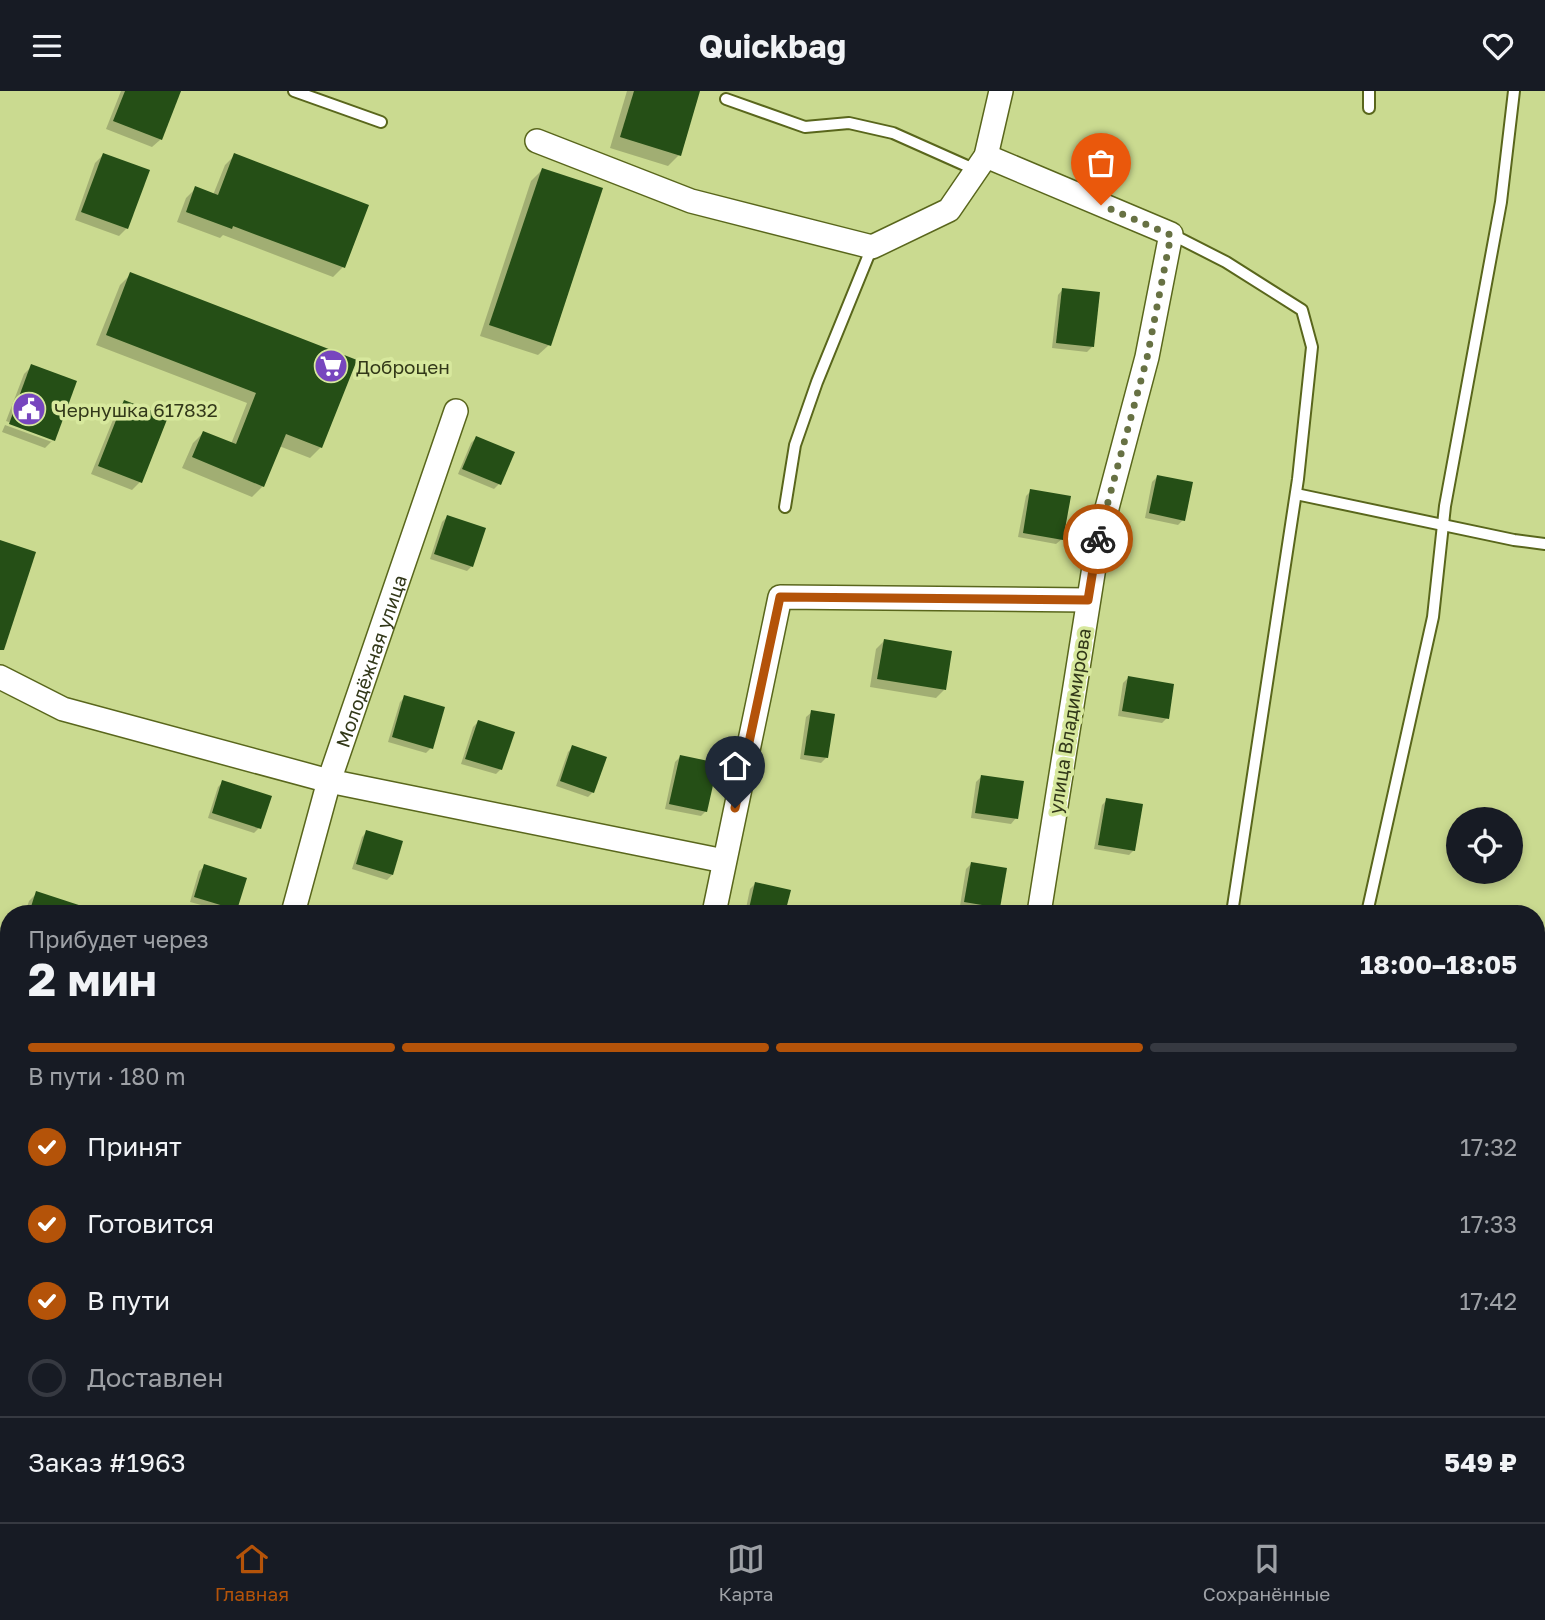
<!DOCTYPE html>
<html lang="ru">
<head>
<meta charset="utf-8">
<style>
	body { margin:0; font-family:"Golos Text",sans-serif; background:#20242c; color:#f1f3f6; height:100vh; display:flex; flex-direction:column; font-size:26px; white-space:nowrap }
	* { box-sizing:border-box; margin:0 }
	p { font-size:23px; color:#9ea1a6 }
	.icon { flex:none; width:38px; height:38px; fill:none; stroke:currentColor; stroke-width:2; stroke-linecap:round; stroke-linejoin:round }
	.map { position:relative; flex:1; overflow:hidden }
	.sheet { position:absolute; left:0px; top:814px; width:1545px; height:618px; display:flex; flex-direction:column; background:#171b24; border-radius:28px 28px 0 0; box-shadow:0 4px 10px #0003 }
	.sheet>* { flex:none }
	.controls { position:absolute; left:1446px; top:716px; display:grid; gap:14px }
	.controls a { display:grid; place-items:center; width:77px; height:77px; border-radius:50%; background:#171b24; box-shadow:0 4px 10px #0003; font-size:35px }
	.pin { position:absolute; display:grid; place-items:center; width:60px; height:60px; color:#fff; margin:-72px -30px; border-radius:50% 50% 50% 0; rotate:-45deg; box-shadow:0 0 7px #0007 }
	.pin .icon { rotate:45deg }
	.courier { position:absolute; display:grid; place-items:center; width:70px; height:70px; margin:-35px; border:5px solid #b45309; border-radius:50%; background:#fff; color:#222; box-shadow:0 2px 9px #0007 }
	.summary em { font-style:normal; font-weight:700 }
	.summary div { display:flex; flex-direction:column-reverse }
	.summary { display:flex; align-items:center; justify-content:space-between; height:119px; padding:0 28px }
	h1 { font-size:46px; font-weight:700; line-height:52px }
	.bar { display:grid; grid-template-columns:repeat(4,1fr); gap:10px 7px; align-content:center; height:84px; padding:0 28px }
	.bar i { height:9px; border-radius:5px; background:#363941 }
	.bar .current { background:#b45309 }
	.bar p { grid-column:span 4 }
	.line { display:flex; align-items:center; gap:18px; padding:0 28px; border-top:2px solid #363941 }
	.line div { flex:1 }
	ol { padding:0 28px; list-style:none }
	li { display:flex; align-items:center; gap:21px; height:77px }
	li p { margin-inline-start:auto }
	li .icon { padding:7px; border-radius:50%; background:#b45309; color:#fff; stroke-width:4 }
	li:last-child { color:#9ea1a6 }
	li i { width:38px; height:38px; border:4px solid #363941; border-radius:50% }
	header { display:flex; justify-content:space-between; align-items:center; height:91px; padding:0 28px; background:#171b24; font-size:32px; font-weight:700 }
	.dock { display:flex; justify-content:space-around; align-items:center; height:98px; border-top:2px solid #363941; background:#171b24; font-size:19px; color:#9ea1a6 }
	.dock a { display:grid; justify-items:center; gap:4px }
	.dock .current { color:#b45309 }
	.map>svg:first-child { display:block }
	.shadow { fill:#0003 }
	.building { fill:#254f16 }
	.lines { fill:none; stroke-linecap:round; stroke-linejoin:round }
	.lane-casing { stroke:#59661c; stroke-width:14 }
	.street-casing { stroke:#59661c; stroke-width:26 }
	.lane { stroke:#fff; stroke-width:10 }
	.street { stroke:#fff; stroke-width:23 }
	.done { stroke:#677143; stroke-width:7; stroke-dasharray:0 12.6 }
	.route { stroke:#b45309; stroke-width:9 }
	.labels { text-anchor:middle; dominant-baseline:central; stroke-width:7; stroke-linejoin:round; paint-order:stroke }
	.poi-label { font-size:19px; fill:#323819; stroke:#d7e89d; text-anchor:start }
	.street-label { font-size:19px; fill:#323819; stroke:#d7e89d }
</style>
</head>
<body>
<header><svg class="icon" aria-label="menu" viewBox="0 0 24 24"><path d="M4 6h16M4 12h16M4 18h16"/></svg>Quickbag<svg class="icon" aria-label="heart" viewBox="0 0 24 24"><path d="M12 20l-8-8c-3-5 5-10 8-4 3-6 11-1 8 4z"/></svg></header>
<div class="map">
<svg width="1545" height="1431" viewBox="0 0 1545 1431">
	<rect width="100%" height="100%" fill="#cada90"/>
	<g class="shadow">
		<path d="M121 0H179L160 49 152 56 106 38Z"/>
		<path d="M627 0H698L679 64 668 75 610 57Z"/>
		<path d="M103 64 127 137 119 145 75 129 95 72Z"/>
		<path d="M235 64 343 176 333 186 223 144 220 147 177 131 186 107 196 97 213 104 225 74Z"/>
		<path d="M542 79 549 254 538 264 480 245 531 90Z"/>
		<path d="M131 183 321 356 310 367 279 355 263 395 252 406 182 377 193 352 203 342 231 353 247 312 96 254 120 194Z"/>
		<path d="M1063 198 1092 256 1087 261 1052 257 1058 204Z"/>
		<path d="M32 275 53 349 45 357 2 341 5 334 52 351V347L6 330 24 283Z"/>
		<path d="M125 311 140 391 132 399 91 383 117 319Z"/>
		<path d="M476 347 499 393 494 398 458 383 471 352Z"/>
		<path d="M1157 386 1183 429 1178 434 1145 427 1152 391Z"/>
		<path d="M1031 400 1062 448 1056 453 1018 446 1026 405Z"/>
		<path d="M447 426 472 475 467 480 430 468 442 431Z"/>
		<path d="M884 550 944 599 936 607 870 596 876 558Z"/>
		<path d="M1128 587 1167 627 1162 632 1118 625 1123 592Z"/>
		<path d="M405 606 431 657 426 662 388 651 400 611Z"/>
		<path d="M812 621 826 667 821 672 800 668 806 626Z"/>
		<path d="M478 631 501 678 496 683 461 673 473 636Z"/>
		<path d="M573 656 593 701 588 706 556 695 568 661Z"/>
		<path d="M680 666 706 720 701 725 665 718 675 671Z"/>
		<path d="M981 686 1016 727 1011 733 971 727 976 691Z"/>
		<path d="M223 691 259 737 254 742 208 727 218 696Z"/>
		<path d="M1107 709 1134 759 1129 764 1094 758 1102 714Z"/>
		<path d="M367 741 392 784 387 789 352 778 362 746Z"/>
		<path d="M971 773 999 816 994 821 960 815 966 778Z"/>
		<path d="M205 775 235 818 231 822 190 811 199 780Z"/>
		<path d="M755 793 789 800 784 822H745L750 798Z"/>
		<path d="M37 802 82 817 80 822H25L29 810Z"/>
		<path d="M347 817 366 822H342Z"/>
		<path d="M9 872V917L0 914V899Z"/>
		<path d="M183 1423H218L213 1430Z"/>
		<path d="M482 1423H520L517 1431H480Z"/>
		<path d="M659 1423H704L703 1431H658Z"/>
		<path d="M871 1425 902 1429V1431H866Z"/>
	</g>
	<g class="building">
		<path d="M125 0H181L162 49 113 30Z"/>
		<path d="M634 0H700L681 65 620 46Z"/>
		<path d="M103 62 150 79 128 138 81 121Z"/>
		<path d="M234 62 369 114 345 177 233 135 232 138 186 121 195 95 218 104Z"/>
		<path d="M542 77 603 97 551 255 489 234Z"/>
		<path d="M130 181 357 269 322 357 286 343 264 396 192 366 203 340 236 353 256 302 106 244Z"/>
		<path d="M1062 197 1100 201 1094 256 1056 252Z"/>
		<path d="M31 273 77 290 55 350 9 333Z"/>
		<path d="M124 309 168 326 142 392 98 375Z"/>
		<path d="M476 345 515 361 501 394 462 378Z"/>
		<path d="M1157 384 1193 391 1185 430 1149 422Z"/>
		<path d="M1030 398 1071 405 1063 449 1023 442Z"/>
		<path d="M447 424 486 437 473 476 434 463Z"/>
		<path d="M0 449 36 461 4 559H0Z"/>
		<path d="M884 548 952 560 946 599 877 588Z"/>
		<path d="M1128 585 1174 593 1169 628 1122 620Z"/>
		<path d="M404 604 445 616 433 658 392 646Z"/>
		<path d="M811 619 835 623 828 667 804 664Z"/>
		<path d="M478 629 515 641 502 679 465 668Z"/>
		<path d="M572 654 607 666 594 702 560 690Z"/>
		<path d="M680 664 718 672 707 721 669 713Z"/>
		<path d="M981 684 1024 690 1018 728 975 722Z"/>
		<path d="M222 689 272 705 261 738 212 722Z"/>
		<path d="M1106 707 1143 713 1135 760 1098 754Z"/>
		<path d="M366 739 403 750 393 784 356 773Z"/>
		<path d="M971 771 1007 777 1000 817 964 811Z"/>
		<path d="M204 773 247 787 237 819 194 806Z"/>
		<path d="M755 791 791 799 785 822H748Z"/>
		<path d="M36 800 94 819V822H29Z"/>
	</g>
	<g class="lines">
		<defs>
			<g id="lane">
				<path d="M294 0 381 31"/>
				<path d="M726 8 805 36 849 32 893 42 976 79"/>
				<path d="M1369 17V0"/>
				<path d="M1171 143 1226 171 1302 219 1312 256 1298 388 1232 822"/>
				<path d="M1296 403 1514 449 1545 453"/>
				<path d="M785 416 795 354 817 291 872 156"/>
				<path d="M1367 822 1433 526 1445 415 1501 111 1514 0"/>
				<path d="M1536 1100 1545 1054"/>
				<path d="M1261 1431 1262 1423"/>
				<path d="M1475 1431 1477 1423"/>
			</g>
			<g id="street">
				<path d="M537 50 691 110 872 156 949 119 986 65 1001 0"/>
				<path d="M986 65 1171 143 1147 266 1098 451 1039 822"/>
				<path d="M0 586 63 618 329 690 724 770"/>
				<path id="s1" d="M293 822 329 690 456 320"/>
				<path d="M714 822 780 506 1088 509"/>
				<path d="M127 1431 130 1423"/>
				<path d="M611 1431V1423"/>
				<path d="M944 1431 945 1423"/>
			</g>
		</defs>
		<use href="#lane" class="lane-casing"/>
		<use href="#street" class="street-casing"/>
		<use href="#lane" class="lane"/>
		<use href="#street" class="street"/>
	</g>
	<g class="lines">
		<path class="done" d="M1098 448 1147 267 1171 144 1101 114"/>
		<path class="route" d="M735 717 780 506 1088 509 1098 448"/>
	</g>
	<defs>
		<symbol id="supermarket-disc" viewBox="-11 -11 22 22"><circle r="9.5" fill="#7746be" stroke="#d7e89d"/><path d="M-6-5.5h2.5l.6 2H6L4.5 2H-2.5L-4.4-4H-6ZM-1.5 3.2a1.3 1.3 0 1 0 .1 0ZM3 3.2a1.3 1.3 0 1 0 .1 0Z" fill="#fff"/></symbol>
		<symbol id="civic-disc" viewBox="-11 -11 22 22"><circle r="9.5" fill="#7746be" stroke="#d7e89d"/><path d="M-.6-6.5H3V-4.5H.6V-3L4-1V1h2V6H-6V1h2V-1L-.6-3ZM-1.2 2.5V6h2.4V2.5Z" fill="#fff"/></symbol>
	</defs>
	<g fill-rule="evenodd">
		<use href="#supermarket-disc" x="312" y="256" width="38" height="38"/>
		<use href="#civic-disc" x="10" y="299" width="38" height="38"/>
	</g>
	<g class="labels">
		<g class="poi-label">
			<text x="356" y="275">Доброцен</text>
			<text x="54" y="318">Чернушка 617832</text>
		</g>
		<g class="street-label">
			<text stroke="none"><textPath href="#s1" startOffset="264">Молодёжная улица</textPath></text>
			<text transform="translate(1069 630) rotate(-81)">улица Владимирова</text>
		</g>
	</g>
</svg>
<div class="controls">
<a><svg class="icon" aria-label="locate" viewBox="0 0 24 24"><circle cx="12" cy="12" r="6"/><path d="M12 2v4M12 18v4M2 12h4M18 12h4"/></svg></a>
</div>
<div class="pin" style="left:1101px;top:114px;background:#ea580c"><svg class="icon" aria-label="bag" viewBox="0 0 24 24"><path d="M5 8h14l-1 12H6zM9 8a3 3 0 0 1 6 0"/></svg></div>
<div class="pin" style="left:735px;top:717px;background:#1f2937"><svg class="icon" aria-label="home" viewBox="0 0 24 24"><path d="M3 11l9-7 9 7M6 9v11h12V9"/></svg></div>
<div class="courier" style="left:1098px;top:448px"><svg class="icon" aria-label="bike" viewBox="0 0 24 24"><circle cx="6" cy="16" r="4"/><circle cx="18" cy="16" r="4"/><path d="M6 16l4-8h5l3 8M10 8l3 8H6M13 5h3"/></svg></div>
<section class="sheet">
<div class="summary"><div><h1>2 мин</h1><p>Прибудет через</p></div><em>18:00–18:05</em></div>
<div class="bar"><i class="current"></i><i class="current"></i><i class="current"></i><i></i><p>В пути · 180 m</p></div>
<ol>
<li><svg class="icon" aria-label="check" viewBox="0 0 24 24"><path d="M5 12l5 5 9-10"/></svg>Принят<p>17:32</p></li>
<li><svg class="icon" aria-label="check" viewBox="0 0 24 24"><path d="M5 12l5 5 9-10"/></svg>Готовится<p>17:33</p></li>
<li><svg class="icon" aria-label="check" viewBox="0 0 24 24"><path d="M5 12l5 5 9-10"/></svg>В пути<p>17:42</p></li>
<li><i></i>Доставлен</li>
</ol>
<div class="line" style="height:91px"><div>Заказ #1963</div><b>549 ₽</b></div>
</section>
</div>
<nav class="dock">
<a class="current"><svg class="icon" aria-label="home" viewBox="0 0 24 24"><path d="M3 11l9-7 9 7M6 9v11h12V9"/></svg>Главная</a>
<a><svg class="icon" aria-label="map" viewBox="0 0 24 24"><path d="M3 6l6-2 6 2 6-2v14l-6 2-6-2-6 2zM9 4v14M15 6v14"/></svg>Карта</a>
<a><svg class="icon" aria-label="saved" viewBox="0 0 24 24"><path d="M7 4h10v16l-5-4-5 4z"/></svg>Сохранённые</a>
</nav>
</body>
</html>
